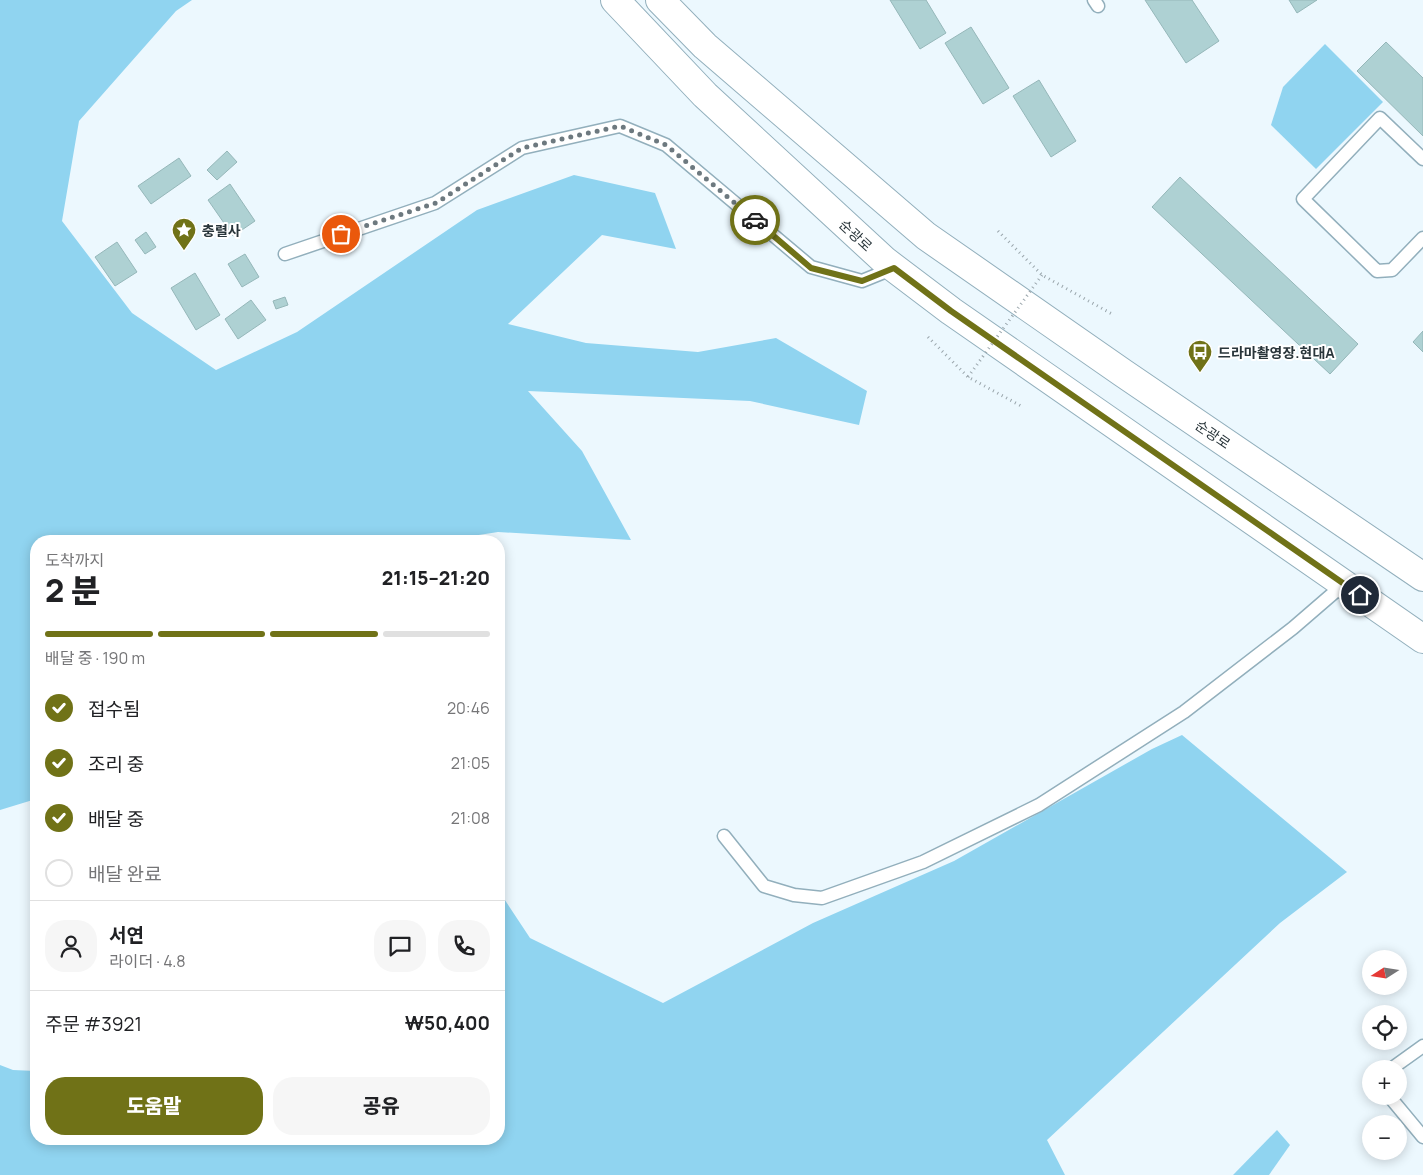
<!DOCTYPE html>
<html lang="ko">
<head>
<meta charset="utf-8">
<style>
	body { margin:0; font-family:Manrope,"Noto Sans KR",sans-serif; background:#f6f6f6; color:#202124; height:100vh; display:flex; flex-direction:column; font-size:19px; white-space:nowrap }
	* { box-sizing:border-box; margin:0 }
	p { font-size:16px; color:#757577 }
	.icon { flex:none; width:28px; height:28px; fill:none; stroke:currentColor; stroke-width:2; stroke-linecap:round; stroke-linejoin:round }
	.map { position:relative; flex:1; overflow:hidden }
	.panel { position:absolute; left:30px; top:535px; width:475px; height:610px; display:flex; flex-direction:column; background:#fff; border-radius:20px; box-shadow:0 2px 12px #0003 }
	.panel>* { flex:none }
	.needle { width:32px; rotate:258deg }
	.buttons { position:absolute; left:1362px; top:950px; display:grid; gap:10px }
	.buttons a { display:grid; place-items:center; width:45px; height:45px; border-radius:50%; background:#fff; box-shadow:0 2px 12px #0003; font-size:25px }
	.pin { position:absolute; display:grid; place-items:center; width:42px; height:42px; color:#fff; margin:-21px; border:2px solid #fff; border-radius:50%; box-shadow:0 1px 5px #0007 }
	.courier { position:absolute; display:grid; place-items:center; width:50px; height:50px; margin:-25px; border:4px solid #707217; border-radius:50%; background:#fff; color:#222; box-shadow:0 1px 6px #0007 }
	.head em { font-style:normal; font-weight:800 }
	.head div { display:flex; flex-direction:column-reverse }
	.head { display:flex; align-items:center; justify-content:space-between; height:85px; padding:0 15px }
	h1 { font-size:32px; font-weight:800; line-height:38px }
	.bar { display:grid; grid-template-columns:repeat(4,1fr); gap:8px 5px; align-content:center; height:60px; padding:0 15px }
	.bar i { height:6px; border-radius:4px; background:#e0e0e0 }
	.bar .on { background:#707217 }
	.bar p { grid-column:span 4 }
	.line { display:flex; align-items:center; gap:12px; padding:0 15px; border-top:1px solid #e0e0e0 }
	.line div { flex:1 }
	.round { display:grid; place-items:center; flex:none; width:52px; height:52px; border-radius:20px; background:#f6f6f6 }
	ol { padding:0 15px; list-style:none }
	li { display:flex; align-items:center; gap:15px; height:55px }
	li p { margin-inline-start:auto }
	li .icon { padding:5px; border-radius:50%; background:#707217; color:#fff; stroke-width:4 }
	li:last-child { color:#757577 }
	li i { width:28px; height:28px; border:2px solid #e0e0e0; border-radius:50% }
	.button { display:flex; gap:10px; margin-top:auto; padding:10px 15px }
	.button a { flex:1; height:58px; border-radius:20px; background:#707217; color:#fff; font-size:20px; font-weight:800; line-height:58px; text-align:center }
	.button a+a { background:#f6f6f6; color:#202124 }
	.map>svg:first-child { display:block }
	.green { fill:#90d4f0 }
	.building { fill:#aed1d3; stroke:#95b7b9 }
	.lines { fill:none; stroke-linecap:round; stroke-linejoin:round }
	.lane-casing { stroke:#92afbc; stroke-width:15 }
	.primary-casing { stroke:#92afbc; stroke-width:30 }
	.path { stroke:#99a5ab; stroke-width:3; stroke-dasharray:1 4; stroke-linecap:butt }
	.lane { stroke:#fff; stroke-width:12 }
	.primary { stroke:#fff; stroke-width:28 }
	.path-bridge { stroke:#99a5ab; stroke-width:3; stroke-dasharray:1 4; stroke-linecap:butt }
	.done { stroke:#6d797f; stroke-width:5; stroke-dasharray:0 9 }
	.route { stroke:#707217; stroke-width:6 }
	.labels { text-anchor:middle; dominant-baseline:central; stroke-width:4; stroke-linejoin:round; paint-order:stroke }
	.poi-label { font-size:14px; font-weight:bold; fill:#29353a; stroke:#fff; text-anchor:start }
	.street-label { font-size:14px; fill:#29353a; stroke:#fff }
</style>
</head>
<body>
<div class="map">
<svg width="1423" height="1175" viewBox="0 0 1423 1175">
	<rect width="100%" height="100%" fill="#ecf8fe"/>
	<g class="green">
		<path d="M0 0H192L176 11 79 121 62 221 132 313 216 370 297 332 477 210 574 175 655 193 676 249 602 235 508 324 586 343 698 352 776 338 867 391 859 425 750 401 528 391 582 451 631 540 498 532 440 541H36V799L0 810Z"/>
		<path d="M1325 44 1383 102 1316 169 1271 125 1283 87Z"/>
		<path d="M1182 735 1347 872 1280 923 1047 1140 1065 1175H0V1065L13 1070 36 1071V1139H499V891L530 938 663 1003 813 923 954 861 1152 749Z"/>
		<path d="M1277 1130 1290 1145 1269 1175H1233Z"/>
	</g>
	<g class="building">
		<path d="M890 0H926L946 33 920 49Z"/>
		<path d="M1145 0H1192L1219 41 1186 63Z"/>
		<path d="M1289 0H1317L1297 13Z"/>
		<path d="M971 27 1009 88 983 104 945 43Z"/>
		<path d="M1386 42 1423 78V136L1357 71Z"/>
		<path d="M1039 80 1076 141 1051 157 1013 96Z"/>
		<path d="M227 151 237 162 217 180 207 170Z"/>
		<path d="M179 158 191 176 151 204 138 186Z"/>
		<path d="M1180 177 1358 344 1330 374 1152 207Z"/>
		<path d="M230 184 255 221 233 236 208 200Z"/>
		<path d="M146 232 156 247 145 254 135 240Z"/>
		<path d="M117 242 137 272 115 286 95 257Z"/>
		<path d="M245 254 259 277 242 287 228 264Z"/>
		<path d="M195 273 220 315 196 330 171 288Z"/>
		<path d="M285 297 288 305 276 309 273 301Z"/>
		<path d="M251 300 266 320 238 339 225 319Z"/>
		<path d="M1423 331V352L1413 342Z"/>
	</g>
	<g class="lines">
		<defs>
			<g id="lane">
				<path d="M1094 0 1098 6"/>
				<path d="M1423 159 1380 118 1303 199 1377 271 1392 270 1423 238"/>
				<path d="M285 254 435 203 522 148 620 126 666 145 811 267 862 281 894 268"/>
				<path d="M724 836 764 886 794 895 822 898 923 862 1039 805 1184 712 1293 628 1344 584"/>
				<path d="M1391 1069 1423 1046"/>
				<path d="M1389 1096 1423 1137"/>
			</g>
			<g id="primary">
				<path d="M615 0 705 95 885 261 951 311 1423 639"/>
				<path d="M660 0 705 46 926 236 1123 373 1423 577"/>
			</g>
		</defs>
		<use href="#lane" class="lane-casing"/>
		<use href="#primary" class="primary-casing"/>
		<g class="path">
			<path d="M998 231 1042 275 1112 314"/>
			<path d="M928 337 968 377 1023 407"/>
		</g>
		<use href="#lane" class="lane"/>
		<use href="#primary" class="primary"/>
		<path class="path-bridge" d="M968 377 1042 275"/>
	</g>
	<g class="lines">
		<path class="done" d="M341 234 436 203 522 148 620 126 666 145 755 220"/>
		<path class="route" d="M755 220 811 268 862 281 894 268 951 311 1360 595"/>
	</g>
	<defs>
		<symbol id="sight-pin" viewBox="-11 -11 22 30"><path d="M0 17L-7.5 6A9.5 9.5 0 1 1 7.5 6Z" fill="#707217" stroke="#fff"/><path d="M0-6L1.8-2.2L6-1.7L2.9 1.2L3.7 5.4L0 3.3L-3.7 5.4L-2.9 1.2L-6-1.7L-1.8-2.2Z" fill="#fff"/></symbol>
		<symbol id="bus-pin" viewBox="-11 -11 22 30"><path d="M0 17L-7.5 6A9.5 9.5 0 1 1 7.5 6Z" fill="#707217" stroke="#fff"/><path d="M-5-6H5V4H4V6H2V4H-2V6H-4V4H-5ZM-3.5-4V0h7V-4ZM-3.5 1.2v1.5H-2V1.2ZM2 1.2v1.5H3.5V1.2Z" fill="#fff"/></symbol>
	</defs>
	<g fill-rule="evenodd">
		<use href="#sight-pin" x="170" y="216" width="28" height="38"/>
		<use href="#bus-pin" x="1186" y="338" width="28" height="38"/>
	</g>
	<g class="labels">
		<g class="poi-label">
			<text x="202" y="230">충렬사</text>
			<text x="1218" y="352">드라마촬영장.현대A</text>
		</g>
		<g class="street-label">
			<text transform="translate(856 235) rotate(43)">순광로</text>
			<text transform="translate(1213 434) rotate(34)">순광로</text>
		</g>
	</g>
</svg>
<div class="buttons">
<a><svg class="needle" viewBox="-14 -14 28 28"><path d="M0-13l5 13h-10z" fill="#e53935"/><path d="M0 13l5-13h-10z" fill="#757577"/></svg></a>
<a><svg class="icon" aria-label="locate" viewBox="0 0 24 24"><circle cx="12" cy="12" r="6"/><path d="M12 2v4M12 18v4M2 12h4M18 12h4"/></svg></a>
<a>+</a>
<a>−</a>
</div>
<div class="pin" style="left:341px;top:234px;background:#ea580c"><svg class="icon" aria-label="bag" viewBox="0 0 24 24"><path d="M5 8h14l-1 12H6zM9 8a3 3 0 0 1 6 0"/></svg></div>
<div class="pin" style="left:1360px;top:595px;background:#1f2937"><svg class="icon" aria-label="home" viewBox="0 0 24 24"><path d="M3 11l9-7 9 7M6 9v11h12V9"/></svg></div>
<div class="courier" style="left:755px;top:220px"><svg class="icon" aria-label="car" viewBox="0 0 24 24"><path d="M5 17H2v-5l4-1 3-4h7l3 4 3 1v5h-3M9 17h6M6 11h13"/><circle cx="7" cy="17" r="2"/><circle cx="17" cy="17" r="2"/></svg></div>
<section class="panel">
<div class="head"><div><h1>2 분</h1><p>도착까지</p></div><em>21:15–21:20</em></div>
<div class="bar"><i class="on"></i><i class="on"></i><i class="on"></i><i></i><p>배달 중 · 190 m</p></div>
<ol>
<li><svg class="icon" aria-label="check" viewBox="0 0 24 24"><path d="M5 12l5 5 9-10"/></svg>접수됨<p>20:46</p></li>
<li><svg class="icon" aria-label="check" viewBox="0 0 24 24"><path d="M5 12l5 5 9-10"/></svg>조리 중<p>21:05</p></li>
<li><svg class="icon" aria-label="check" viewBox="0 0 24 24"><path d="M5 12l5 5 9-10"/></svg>배달 중<p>21:08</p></li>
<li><i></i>배달 완료</li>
</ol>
<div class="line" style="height:90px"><a class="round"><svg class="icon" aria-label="person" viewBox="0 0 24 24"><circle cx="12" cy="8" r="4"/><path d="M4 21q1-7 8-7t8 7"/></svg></a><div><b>서연</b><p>라이더 · 4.8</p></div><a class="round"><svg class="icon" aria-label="chat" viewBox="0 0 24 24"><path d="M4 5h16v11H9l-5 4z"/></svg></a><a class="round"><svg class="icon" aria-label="phone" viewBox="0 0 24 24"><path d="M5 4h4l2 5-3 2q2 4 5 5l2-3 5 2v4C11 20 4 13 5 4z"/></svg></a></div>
<div class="line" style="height:65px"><div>주문 #3921</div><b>₩50,400</b></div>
<div class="button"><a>도움말</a><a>공유</a></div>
</section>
</div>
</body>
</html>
